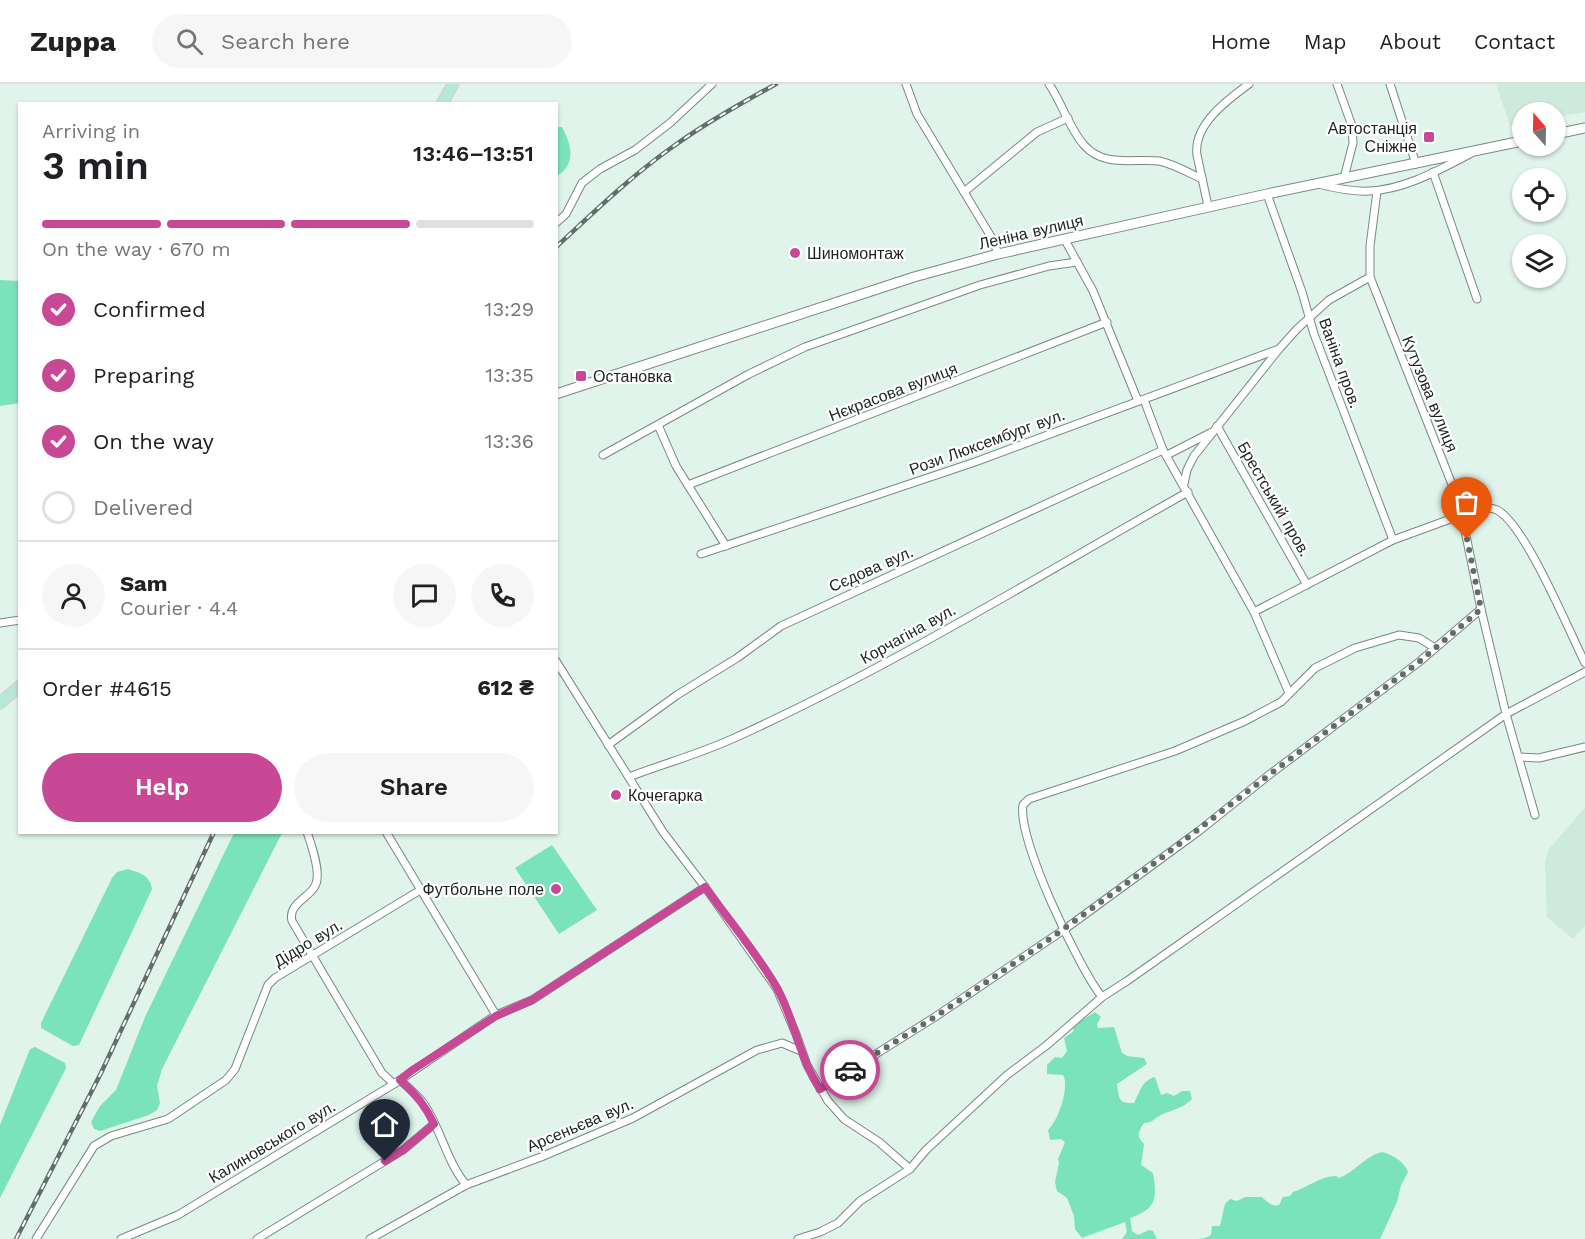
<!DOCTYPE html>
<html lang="en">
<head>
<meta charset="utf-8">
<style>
	body { margin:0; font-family:"Work Sans",sans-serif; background:#f6f6f6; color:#202124; height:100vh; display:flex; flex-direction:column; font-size:22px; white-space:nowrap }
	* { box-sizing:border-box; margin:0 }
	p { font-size:20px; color:#757577 }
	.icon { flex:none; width:33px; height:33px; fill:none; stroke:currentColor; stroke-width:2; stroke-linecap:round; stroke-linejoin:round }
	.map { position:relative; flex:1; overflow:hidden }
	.sheet { position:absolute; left:18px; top:18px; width:540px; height:732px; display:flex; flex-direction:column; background:#fff; border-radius:0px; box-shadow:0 2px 4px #0004 }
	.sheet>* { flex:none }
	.needle { width:39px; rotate:340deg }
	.buttons { position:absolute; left:1512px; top:18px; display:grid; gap:12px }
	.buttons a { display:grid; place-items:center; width:54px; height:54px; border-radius:50%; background:#fff; box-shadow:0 2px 4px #0004; font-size:30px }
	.pin { position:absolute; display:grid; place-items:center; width:51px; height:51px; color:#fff; margin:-62px -26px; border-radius:50% 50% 50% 0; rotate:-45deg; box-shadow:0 0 6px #0007 }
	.pin .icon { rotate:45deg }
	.courier { position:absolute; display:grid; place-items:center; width:60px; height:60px; margin:-30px; border:4px solid #c74894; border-radius:50%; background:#fff; color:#222; box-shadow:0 2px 8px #0007 }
	.headline em { font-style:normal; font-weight:600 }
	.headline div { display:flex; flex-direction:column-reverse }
	.headline { display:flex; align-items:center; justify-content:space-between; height:102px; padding:0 24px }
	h1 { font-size:39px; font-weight:600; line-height:45px }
	.bar { display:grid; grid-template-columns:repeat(4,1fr); gap:9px 6px; align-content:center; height:72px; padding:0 24px }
	.bar i { height:8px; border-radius:4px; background:#e0e0e0 }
	.bar .active { background:#c74894 }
	.bar p { grid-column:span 4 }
	.line { display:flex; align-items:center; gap:15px; padding:0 24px; border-top:2px solid #e0e0e0 }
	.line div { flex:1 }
	.round { display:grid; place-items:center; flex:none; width:63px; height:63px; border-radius:32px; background:#f6f6f6 }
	ol { padding:0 24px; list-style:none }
	li { display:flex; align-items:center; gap:18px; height:66px }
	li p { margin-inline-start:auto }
	li .icon { padding:6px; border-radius:50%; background:#c74894; color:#fff; stroke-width:4 }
	li:last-child { color:#757577 }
	li i { width:33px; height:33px; border:3px solid #e0e0e0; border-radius:50% }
	.button { display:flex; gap:12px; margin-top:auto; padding:12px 24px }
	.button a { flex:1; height:69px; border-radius:36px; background:#c74894; color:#fff; font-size:24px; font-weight:600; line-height:69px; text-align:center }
	.button a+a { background:#f6f6f6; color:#202124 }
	header { display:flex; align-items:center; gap:36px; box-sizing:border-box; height:84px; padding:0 30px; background:#fff; border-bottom:2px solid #e0e0e0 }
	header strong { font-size:28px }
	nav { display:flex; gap:33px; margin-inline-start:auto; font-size:21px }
	.search { width:420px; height:54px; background:#f6f6f6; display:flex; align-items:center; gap:15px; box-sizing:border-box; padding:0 21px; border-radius:33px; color:#757577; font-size:22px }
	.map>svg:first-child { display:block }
	.built { fill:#cdeadd }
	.green { fill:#7ae3bb }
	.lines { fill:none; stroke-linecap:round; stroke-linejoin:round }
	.minor-casing { stroke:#778981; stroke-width:9 }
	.secondary-casing { stroke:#778981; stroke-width:11 }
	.primary-casing { stroke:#d2d3d3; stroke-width:13 }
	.minor { stroke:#fff; stroke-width:7 }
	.secondary { stroke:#fff; stroke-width:9 }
	.primary { stroke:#b6e9d5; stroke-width:10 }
	.rail-casing { stroke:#626e69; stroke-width:4.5 }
	.rail { stroke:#fff; stroke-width:2; stroke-dasharray:7; stroke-linecap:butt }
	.done { stroke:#616d68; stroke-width:6; stroke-dasharray:0 10.8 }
	.route { stroke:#c74894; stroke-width:8 }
	.poi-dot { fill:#c74894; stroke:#fff; stroke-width:2 }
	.labels { text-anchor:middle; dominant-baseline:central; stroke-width:4.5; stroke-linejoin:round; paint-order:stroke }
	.poi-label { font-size:16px; fill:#1c2421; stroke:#fff; text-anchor:start }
	.street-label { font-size:16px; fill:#1c2421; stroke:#fff }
</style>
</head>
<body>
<header>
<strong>Zuppa</strong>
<div class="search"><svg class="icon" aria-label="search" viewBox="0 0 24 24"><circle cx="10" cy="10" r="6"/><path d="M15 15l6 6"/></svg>Search here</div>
<nav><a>Home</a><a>Map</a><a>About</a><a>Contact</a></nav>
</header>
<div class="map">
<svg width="1585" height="1155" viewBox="0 0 1585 1155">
	<rect width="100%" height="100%" fill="#e0f4eb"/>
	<g class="built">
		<path d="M1496 0H1585V28L1556 33V28H1522V40L1510 42Z"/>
		<path d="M1585 723V842L1573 855 1547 833 1545 779 1549 765Z"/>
	</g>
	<g class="green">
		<path d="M557 43H562C572 62 576 80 557 92Z"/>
		<path d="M0 196 19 197 20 319 0 322Z"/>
		<path d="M234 749H282L162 985 157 1002 160 1019 157 1026 149 1031 100 1047 94 1045 91 1038 100 1022 116 1006 145 933Z"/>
		<path d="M552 761 597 826 559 850 515 784Z"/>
		<path d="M128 785C140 789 150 791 152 805L79 961 73 962 41 944V939L112 794 117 788Z"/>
		<path d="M1095 928 1101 933 1097 940 1098 944 1114 943 1122 969 1127 972 1144 974 1147 980 1117 1000C1119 1012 1117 1020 1134 1019 1140 1008 1141 997 1155 993L1161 1011 1167 1009 1174 1012 1182 1007H1190L1192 1015C1182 1025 1173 1025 1161 1031 1155 1034 1152 1039 1144 1039 1138 1048 1136 1052 1144 1060L1141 1081 1153 1089C1157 1114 1157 1125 1130 1134L1132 1147 1138 1151 1149 1146 1153 1147 1157 1155H1122L1127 1148 1125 1138 1082 1154 1075 1145 1074 1132 1067 1114 1057 1107 1055 1098 1059 1079 1058 1075 1065 1058 1061 1055 1050 1056 1048 1046C1058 1037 1070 1003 1063 991L1047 990V981L1055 973 1062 974 1067 967 1064 954 1073 948 1074 941Z"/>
		<path d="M35 963 65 979 66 984 0 1114V1041L30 965Z"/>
		<path d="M1382 1068C1391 1070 1405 1078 1408 1088L1401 1101 1397 1118 1380 1155H1198L1205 1154 1211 1151 1212 1142H1220L1225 1120 1230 1115 1237 1117 1245 1113H1262C1267 1118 1272 1123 1279 1121L1283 1113 1290 1112 1293 1108C1308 1103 1321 1092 1336 1092L1339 1094C1355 1088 1365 1072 1382 1068Z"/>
	</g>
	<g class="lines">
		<defs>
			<g id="minor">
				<path d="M906 0 917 30 964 108 1037 48 1068 34"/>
				<path d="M1049 0C1062 19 1069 44 1084 61 1104 84 1133 74 1159 77 1174 80 1189 89 1202 95"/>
				<path d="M1337 0 1352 42 1353 59 1344 94"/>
				<path d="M1390 0 1416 80"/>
				<path d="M1433 88 1477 215"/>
				<path d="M1318 100C1334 104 1352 108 1369 107 1404 106 1439 86 1470 70"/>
				<path d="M1377 107 1370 162V193L1455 408 1462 432 1481 525 1506 630 1535 731"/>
				<path d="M964 108 993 156 998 170"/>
				<path d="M1267 110 1302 208 1314 250 1393 456"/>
				<path d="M1208 122 1197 71C1193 41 1227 16 1249 0"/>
				<path d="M556 139 566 130 582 99 600 85 635 66 670 39 712 0"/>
				<path d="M1065 156 1093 207 1138 317"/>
				<path d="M1144 316 1163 366 1254 528 1289 609"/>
				<path d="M658 341 676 382 726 462"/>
				<path d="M1217 342 1307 501"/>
				<path d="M603 371 749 290 805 263 980 201 1049 182 1077 178"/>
				<path d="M1167 371 1210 349"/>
				<path d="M1184 400 1187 386 1194 372 1279 265 1297 245 1329 216 1370 193"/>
				<path d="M688 401 1107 238"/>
				<path d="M701 470 975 378 1279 265"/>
				<path d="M1254 528 1393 456 1478 425C1485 424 1491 423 1497 426 1525 440 1569 547 1585 579"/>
				<path d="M0 539 20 536"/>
				<path d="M556 577 663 748 705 803 777 905 796 950 807 981 828 1017 844 1035 879 1058 910 1085"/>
				<path d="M608 661 677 611 737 574 781 542 1163 366"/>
				<path d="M1519 673 1539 674 1585 663"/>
				<path d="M629 693C663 680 699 670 732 655 890 584 1038 492 1188 408"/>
				<path d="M307 748C311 760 319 782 317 795 316 813 287 817 292 837L382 989 394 1000"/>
				<path d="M386 748 496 931"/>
				<path d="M1102 913C1079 884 1017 755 1023 721L1029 715 1175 667 1245 637 1281 618 1315 584 1355 564 1399 551 1419 554 1435 564"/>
				<path d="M400 996C409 1004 417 1011 424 1020 441 1045 446 1076 466 1101"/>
				<path d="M820 1005 935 933 1065 845 1199 747 1269 691 1419 578 1481 525"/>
				<path d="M36 1155 94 1062 111 1052 168 1035 226 996 235 985 268 901 275 894 422 805"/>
				<path d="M121 1155 178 1131 394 1000 496 931 532 916 705 803"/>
				<path d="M257 1155 403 1066 434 1040"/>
				<path d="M370 1155 466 1101 541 1073 633 1034 757 966 782 959 801 967"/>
				<path d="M798 1155 820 1148 838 1139 860 1117 910 1085 926 1066 1007 991 1047 961 1102 913 1127 897 1506 630 1585 588"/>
			</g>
			<g id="secondary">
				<path d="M1556 50 1585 44"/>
				<path d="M556 310 914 193 998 170 1267 110 1522 57"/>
			</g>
			<g id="primary">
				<path d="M442 20 453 0"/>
				<path d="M0 619 20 602"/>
			</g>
		</defs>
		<use href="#minor" class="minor-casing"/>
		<use href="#secondary" class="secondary-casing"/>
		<use href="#primary" class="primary-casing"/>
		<use href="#minor" class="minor"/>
		<use href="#secondary" class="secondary"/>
		<use href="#primary" class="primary"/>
		<defs>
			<g id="rail">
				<path d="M556 163C593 129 630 93 671 64 704 40 740 20 776 0"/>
				<path d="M16 1155 101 989 214 748"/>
			</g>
		</defs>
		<use href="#rail" class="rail-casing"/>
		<use href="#rail" class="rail"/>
	</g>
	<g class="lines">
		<path class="done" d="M850 986 935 933 1047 857 1152 781 1269 691 1419 578 1481 525 1467 455"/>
		<path class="route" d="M385 1077 403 1066 434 1040C426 1022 415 1009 400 996L411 987 496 932 532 916 705 803C728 835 757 869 777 904 795 936 799 974 820 1005L850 986"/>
	</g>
	<g class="poi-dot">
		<rect x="1423" y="47" width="12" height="12" rx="3"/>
		<circle cx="795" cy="169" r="6"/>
		<rect x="575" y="286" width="12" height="12" rx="3"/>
		<circle cx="616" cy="711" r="6"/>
		<circle cx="556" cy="805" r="6"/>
	</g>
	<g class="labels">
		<g class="poi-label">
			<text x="1417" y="44" text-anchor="end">Автостанція<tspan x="1417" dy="18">Сніжне</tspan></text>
			<text x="807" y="169">Шиномонтаж</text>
			<text x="593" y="292">Остановка</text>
			<text x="628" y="711">Кочегарка</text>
			<text x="544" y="805" text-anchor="end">Футбольне поле</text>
		</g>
		<g class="street-label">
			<text transform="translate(1031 148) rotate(-13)">Леніна вулиця</text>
			<text transform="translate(1340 279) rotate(70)">Ваніна пров.</text>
			<text transform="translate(893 308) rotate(-21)">Нєкрасова вулиця</text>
			<text transform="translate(1430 310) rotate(68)">Кутузова вулиця</text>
			<text transform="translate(987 358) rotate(-20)">Рози Люксембург вул.</text>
			<text transform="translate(1274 415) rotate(60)">Брестський пров.</text>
			<text transform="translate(871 485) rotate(-24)">Сєдова вул.</text>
			<text transform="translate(908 550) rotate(-29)">Корчагіна вул.</text>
			<text transform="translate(308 859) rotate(-31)">Дідро вул.</text>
			<text transform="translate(580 1041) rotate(-23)">Арсеньєва вул.</text>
			<text transform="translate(272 1058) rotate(-31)">Калиновського вул.</text>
		</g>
	</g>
</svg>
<div class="buttons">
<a><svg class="needle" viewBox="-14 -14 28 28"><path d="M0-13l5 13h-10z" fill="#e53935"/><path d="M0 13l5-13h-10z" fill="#757577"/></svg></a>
<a><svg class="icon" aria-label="locate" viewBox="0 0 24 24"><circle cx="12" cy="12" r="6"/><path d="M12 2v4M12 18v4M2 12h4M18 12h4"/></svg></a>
<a><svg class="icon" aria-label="layers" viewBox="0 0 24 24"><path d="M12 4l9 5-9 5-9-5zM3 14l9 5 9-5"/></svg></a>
</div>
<div class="pin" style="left:1467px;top:455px;background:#ea580c"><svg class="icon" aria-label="bag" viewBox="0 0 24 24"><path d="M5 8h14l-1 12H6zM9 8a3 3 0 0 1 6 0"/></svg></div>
<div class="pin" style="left:385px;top:1077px;background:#1f2937"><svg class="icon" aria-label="home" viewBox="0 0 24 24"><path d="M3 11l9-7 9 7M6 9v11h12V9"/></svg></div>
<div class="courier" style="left:850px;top:986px"><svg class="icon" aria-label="car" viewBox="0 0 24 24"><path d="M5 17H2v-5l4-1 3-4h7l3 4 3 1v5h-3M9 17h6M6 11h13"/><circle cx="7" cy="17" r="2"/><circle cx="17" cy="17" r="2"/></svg></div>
<section class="sheet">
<div class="headline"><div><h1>3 min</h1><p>Arriving in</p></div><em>13:46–13:51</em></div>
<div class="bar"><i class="active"></i><i class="active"></i><i class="active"></i><i></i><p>On the way · 670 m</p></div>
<ol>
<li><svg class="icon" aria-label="check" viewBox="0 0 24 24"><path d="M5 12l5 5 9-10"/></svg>Confirmed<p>13:29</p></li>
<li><svg class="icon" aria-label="check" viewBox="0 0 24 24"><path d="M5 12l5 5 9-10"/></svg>Preparing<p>13:35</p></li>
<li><svg class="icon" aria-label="check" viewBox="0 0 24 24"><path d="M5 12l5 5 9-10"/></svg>On the way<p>13:36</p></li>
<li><i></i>Delivered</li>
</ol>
<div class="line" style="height:108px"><a class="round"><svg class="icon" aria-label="person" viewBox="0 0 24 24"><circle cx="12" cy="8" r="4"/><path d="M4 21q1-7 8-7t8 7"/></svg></a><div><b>Sam</b><p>Courier · 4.4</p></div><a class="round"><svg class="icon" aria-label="chat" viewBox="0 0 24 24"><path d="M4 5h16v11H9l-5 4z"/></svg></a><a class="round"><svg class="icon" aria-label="phone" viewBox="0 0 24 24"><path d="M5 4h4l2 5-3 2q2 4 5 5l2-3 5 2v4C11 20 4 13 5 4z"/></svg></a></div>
<div class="line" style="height:78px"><div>Order #4615</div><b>612 ₴</b></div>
<div class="button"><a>Help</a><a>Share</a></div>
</section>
</div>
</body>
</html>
